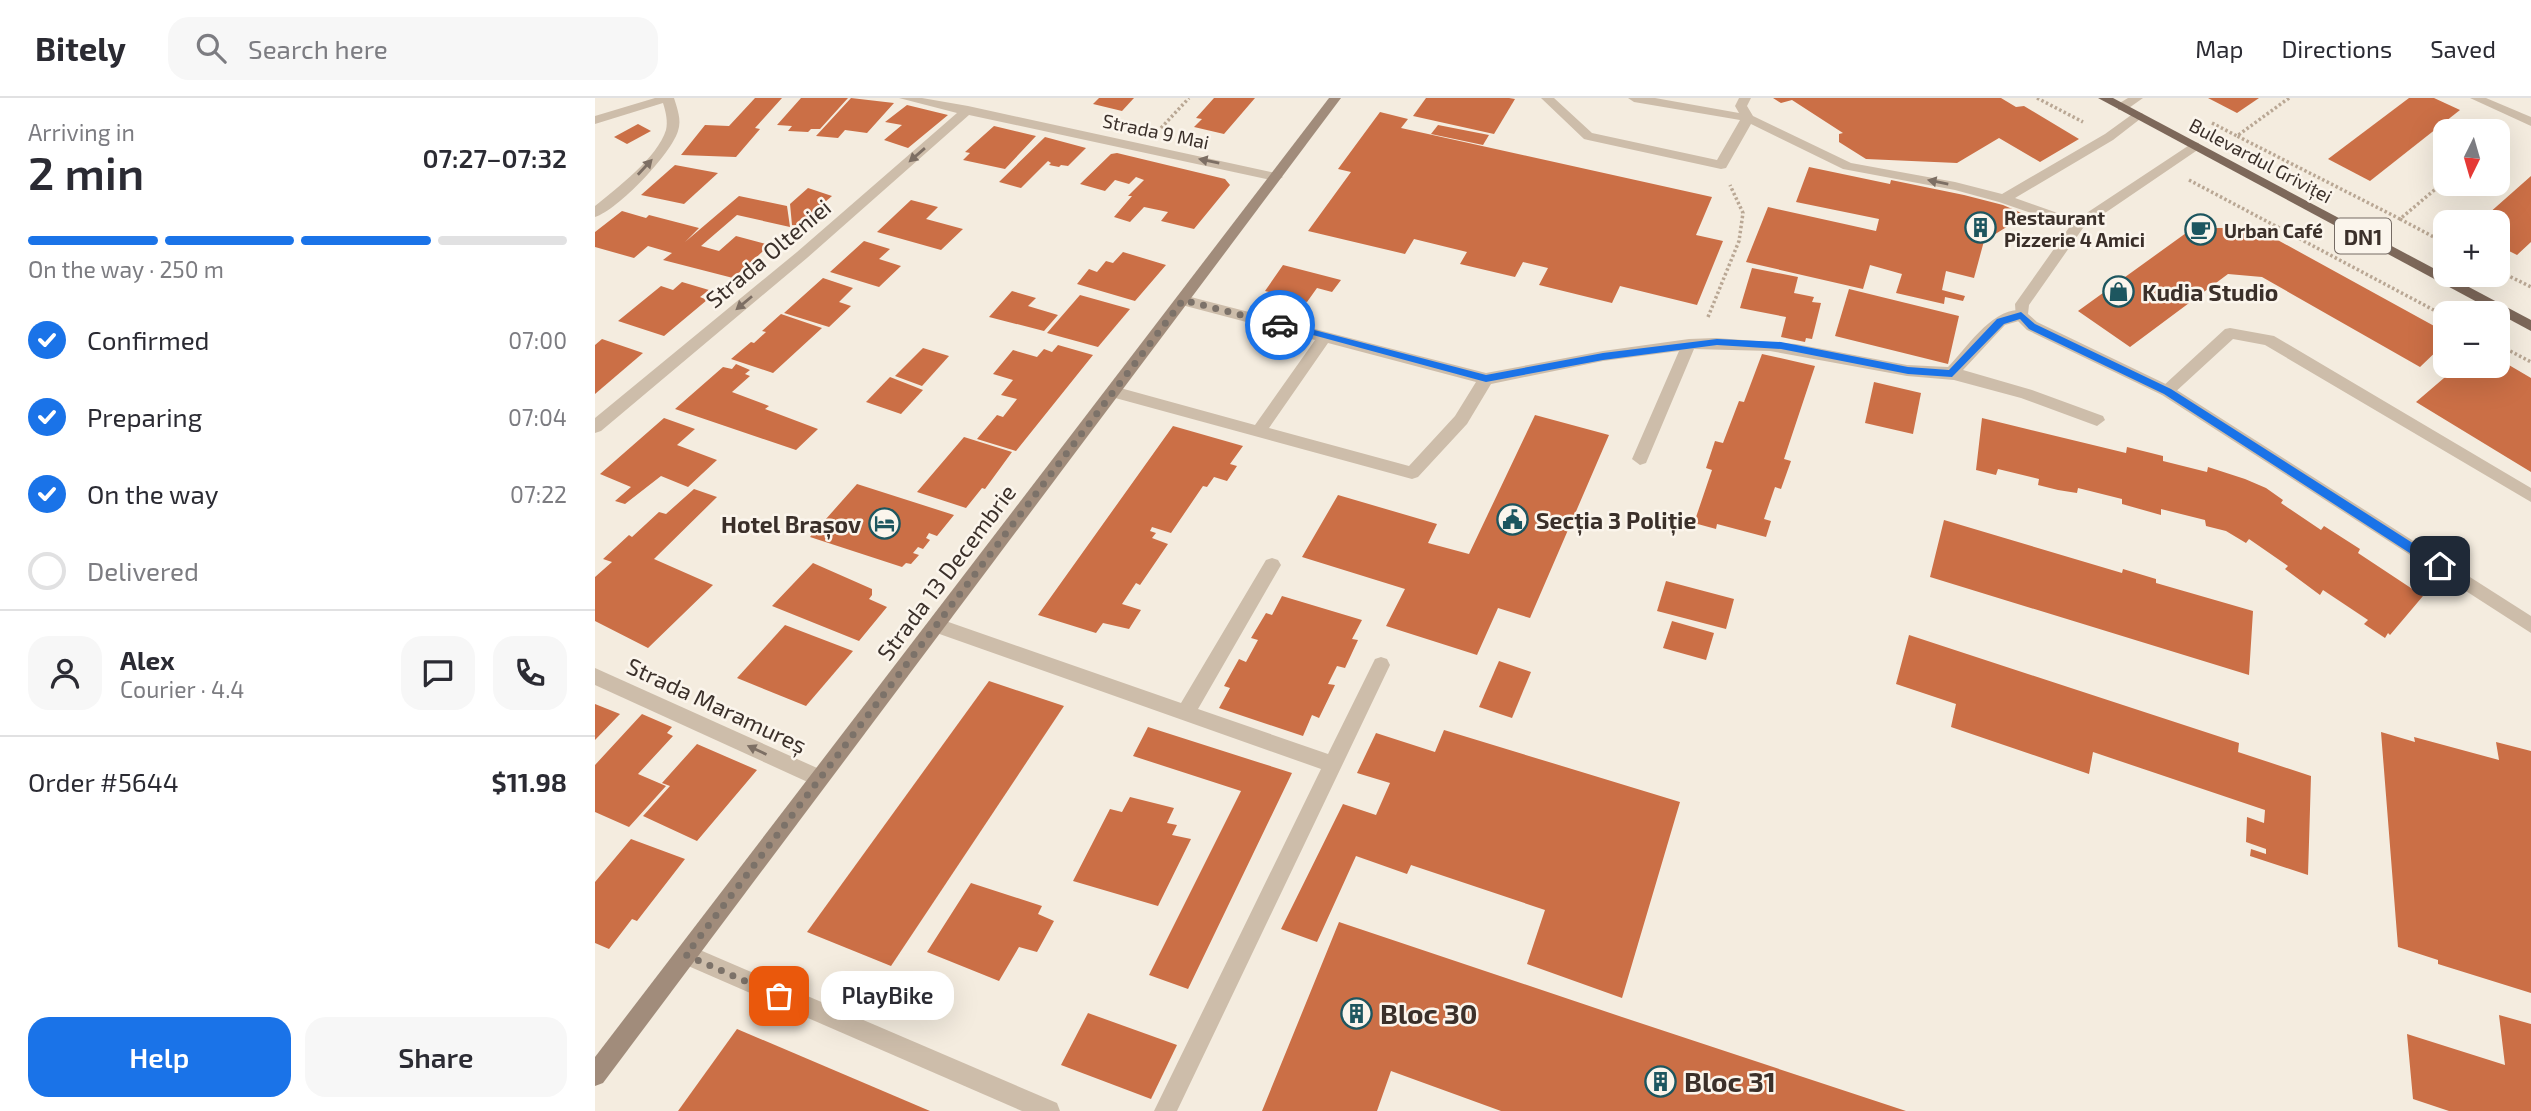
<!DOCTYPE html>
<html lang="en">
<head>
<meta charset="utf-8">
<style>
	body { margin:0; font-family:"Exo 2",sans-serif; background:#f7f7f7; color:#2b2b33; height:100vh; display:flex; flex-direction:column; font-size:26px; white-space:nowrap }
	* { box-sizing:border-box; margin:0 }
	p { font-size:23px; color:#7c7c81 }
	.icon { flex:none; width:38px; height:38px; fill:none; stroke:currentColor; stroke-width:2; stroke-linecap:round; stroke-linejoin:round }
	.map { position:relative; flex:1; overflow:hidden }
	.sheet { display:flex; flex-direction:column; background:#fff; width:595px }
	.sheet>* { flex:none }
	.needle { width:46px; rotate:185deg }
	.fabs { position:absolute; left:1838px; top:21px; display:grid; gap:14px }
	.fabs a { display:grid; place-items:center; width:77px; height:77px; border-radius:14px; background:#fff; box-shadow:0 7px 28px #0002; font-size:35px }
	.pin { position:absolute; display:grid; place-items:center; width:60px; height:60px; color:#fff; margin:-30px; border-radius:14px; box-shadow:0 4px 10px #0006 }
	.courier { position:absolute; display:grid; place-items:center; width:70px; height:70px; margin:-35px; border:5px solid #1a73e8; border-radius:50%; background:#fff; color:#222; box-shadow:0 2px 9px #0007 }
	.bubble { position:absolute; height:49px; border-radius:21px; background:#fff; box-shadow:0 7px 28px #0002; font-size:23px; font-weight:600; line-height:49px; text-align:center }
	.overview em { font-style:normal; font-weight:600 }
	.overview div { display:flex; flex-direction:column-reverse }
	.overview { display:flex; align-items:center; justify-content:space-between; height:119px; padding:0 28px }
	h1 { font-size:46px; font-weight:600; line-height:52px }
	.bar { display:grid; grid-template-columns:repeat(4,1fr); gap:10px 7px; align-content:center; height:84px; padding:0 28px }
	.bar i { height:9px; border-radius:5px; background:#e1e1e2 }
	.bar .selected { background:#1a73e8 }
	.bar p { grid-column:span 4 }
	.line { display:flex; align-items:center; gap:18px; padding:0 28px; border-top:2px solid #e1e1e2 }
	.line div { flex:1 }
	.round { display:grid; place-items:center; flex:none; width:74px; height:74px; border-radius:21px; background:#f7f7f7 }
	ol { padding:0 28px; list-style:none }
	li { display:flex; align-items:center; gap:21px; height:77px }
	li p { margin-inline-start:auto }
	li .icon { padding:7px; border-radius:50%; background:#1a73e8; color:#fff; stroke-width:4 }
	li:last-child { color:#7c7c81 }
	li i { width:38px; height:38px; border:4px solid #e1e1e2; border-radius:50% }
	.action { display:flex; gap:14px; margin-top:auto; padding:14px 28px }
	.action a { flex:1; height:80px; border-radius:21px; background:#1a73e8; color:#fff; font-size:28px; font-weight:600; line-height:80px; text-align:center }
	.action a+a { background:#f7f7f7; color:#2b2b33 }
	header { display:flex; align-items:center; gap:42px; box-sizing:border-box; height:98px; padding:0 35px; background:#fff; border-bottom:2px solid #e1e1e2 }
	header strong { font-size:33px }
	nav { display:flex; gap:38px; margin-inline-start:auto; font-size:24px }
	.search { width:490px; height:63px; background:#f7f7f7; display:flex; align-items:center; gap:18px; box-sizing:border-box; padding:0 24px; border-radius:21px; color:#7c7c81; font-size:26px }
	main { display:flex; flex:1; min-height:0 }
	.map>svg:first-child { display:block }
	.building { fill:#cb6f46 }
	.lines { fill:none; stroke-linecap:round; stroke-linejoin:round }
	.path { stroke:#b9a794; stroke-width:3.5; stroke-dasharray:2.5 2.5; stroke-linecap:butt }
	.lane { fill:#cdbdaa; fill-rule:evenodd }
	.street { fill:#cdbdaa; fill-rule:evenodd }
	.secondary { fill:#a18c7b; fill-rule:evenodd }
	.primary { fill:#7d685a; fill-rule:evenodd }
	.oneway { fill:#7d6f64 }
	.route { fill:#1a73e8 }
	.done { stroke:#7c7269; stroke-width:7; stroke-dasharray:0 12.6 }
	.labels { text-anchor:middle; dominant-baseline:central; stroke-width:5; stroke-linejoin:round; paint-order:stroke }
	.far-street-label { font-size:19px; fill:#3b302a; stroke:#fbf5ec }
	.far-poi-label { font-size:19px; font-weight:bold; fill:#3b302a; stroke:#fbf5ec; text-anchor:start }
	.shield { fill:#fbf5ec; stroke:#756b64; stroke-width:2 }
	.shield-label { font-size:21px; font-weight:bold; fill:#3b302a }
	.street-label { font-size:23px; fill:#3b302a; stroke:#fbf5ec }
	.poi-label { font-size:23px; font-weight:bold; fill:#3b302a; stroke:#fbf5ec; text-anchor:start }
	.near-poi-label { font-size:28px; font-weight:bold; fill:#3b302a; stroke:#fbf5ec; text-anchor:start }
</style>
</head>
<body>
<header>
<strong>Bitely</strong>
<div class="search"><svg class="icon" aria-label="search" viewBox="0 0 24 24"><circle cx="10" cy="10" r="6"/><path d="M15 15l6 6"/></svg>Search here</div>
<nav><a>Map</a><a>Directions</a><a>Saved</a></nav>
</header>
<main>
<section class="sheet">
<div class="overview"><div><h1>2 min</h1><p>Arriving in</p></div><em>07:27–07:32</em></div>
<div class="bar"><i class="selected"></i><i class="selected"></i><i class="selected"></i><i></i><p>On the way · 250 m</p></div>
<ol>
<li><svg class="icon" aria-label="check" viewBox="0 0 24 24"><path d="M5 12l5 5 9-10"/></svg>Confirmed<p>07:00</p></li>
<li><svg class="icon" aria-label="check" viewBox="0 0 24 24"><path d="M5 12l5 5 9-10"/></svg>Preparing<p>07:04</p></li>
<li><svg class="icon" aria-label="check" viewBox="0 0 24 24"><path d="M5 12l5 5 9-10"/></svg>On the way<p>07:22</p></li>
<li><i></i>Delivered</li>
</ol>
<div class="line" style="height:126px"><a class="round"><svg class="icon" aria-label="person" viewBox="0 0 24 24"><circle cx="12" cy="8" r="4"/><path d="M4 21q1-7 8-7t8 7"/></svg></a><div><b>Alex</b><p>Courier · 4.4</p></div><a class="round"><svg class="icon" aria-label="chat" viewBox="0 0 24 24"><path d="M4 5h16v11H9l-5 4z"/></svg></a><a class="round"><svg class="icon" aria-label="phone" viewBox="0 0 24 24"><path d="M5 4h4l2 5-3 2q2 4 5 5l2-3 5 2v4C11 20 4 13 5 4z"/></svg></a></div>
<div class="line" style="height:91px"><div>Order #5644</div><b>$11.98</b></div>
<div class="action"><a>Help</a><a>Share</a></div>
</section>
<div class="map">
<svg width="1936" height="1013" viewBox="0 0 1936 1013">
	<rect width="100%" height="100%" fill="#f4ecdf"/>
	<g class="building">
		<path d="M160 0H187L160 30 165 31 141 59 86 57 110 27 134 28Z"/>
		<path d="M206 0H253L225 31H216L213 34 193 33 197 28 182 27Z"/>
		<path d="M256 0 299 5 272 35 250 32 243 40 221 38Z"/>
		<path d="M504 0H539L527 13 498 6Z"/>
		<path d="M619 0H660L629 36 599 29 607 21 601 20Z"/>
		<path d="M831 0H914L920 1 899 36 818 18Z"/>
		<path d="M1178 0H1406L1421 9 1429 8 1484 41 1445 64 1404 40 1362 65 1271 61 1244 44V36L1248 35 1197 2 1186 5Z"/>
		<path d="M1613 0H1664L1642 15Z"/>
		<path d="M1814 0H1839L1865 12 1775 83 1733 61Z"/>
		<path d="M312 7 353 17 313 50 289 42 307 27 290 24Z"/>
		<path d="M785 14 813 21 806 30 1117 99 1101 137 1128 143 1102 207 1025 188 1017 205 944 187 953 170 928 164 920 179 865 166 872 154 819 141 810 156 713 133 756 74 743 71Z"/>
		<path d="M43 26 56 33 32 46 19 39Z"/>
		<path d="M843 27 894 37 888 47 836 36Z"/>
		<path d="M399 28 441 38 410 71 368 62 375 55 370 54Z"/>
		<path d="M450 39 491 50 473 68 466 67 464 69 454 67 456 65 453 63 426 90 404 84Z"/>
		<path d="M522 55 630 81 635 87 599 131 566 123 573 114 549 109 535 124 519 119 537 98H533L549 82 541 79 534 86 520 82 510 93 485 86 516 56Z"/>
		<path d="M80 67 123 75 89 106 46 97Z"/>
		<path d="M1214 69 1295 86 1296 82 1369 97 1408 107 1431 117 1389 143 1379 180 1351 173 1347 192 1370 198 1368 203 1350 199 1349 206 1301 195 1307 176 1275 167 1268 191 1151 164 1173 109 1281 133 1284 121 1201 104Z"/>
		<path d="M1936 78V144L1922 157 1902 147V124H1884Z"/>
		<path d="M213 90 237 98 202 128 197 127 195 106Z"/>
		<path d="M144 98 192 108 195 129 142 117 106 148 124 153 141 138 175 147 138 180 68 162 77 155 53 148 39 160 0 149V134L27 113 51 120 54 117 104 130 90 144Z"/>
		<path d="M316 102 343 109 331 121 368 131 346 152 282 134Z"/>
		<path d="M1598 130H1641L1670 135 1841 229H1850V245L1825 269 1667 179 1633 176 1535 249 1483 213Z"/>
		<path d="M269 143 295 151 284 161 306 168 284 189 235 174Z"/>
		<path d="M528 154 571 167 540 203 482 186 494 171 502 174 511 163 518 165Z"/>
		<path d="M688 167 746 182 737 194 722 190 712 204 670 193Z"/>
		<path d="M1157 170 1203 179 1199 195 1219 199 1217 204 1226 205 1217 241 1211 240 1210 244 1186 239 1191 219 1145 210Z"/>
		<path d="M228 180 258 190 244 204 256 208 234 229 189 215Z"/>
		<path d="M87 184 114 192 105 199 112 202 69 238 23 223 66 188 78 192Z"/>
		<path d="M1254 191 1364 218 1353 266 1240 238Z"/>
		<path d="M417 193 441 200 433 208 463 217 449 233 394 219Z"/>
		<path d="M485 197 535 211 503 249 452 235Z"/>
		<path d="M186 216 227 230 178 275 136 261 156 244 159 245 171 234 167 233Z"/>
		<path d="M7 241 48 255 0 296V247Z"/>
		<path d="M463 247 498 257 421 353 382 341 402 317 408 319 422 301 406 297 418 282 398 276 418 252 442 259 449 251 457 254Z"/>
		<path d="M328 250 354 258 327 288 300 278Z"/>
		<path d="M1167 256 1220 268 1189 361 1196 363 1186 391 1180 389 1169 421 1176 423 1171 439 1122 426 1121 431 1099 425 1117 372 1111 370 1120 343 1128 345 1144 303 1149 304Z"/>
		<path d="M1902 260 1936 280V374L1821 304 1863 268H1902Z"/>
		<path d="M141 266 155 272 150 276 155 278 137 294 174 308 170 311 223 331 201 352 80 311 128 269 137 271Z"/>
		<path d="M295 279 328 292 306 316 271 304Z"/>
		<path d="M1279 284 1326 295 1318 336 1270 325Z"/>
		<path d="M940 317 1014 337 935 520 903 510 882 557 791 528 810 491 707 459 743 397 842 426 833 445 874 456Z"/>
		<path d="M69 320 100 331 82 347 122 362 93 389 66 378 30 406 20 403 36 389 5 376Z"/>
		<path d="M1387 320 1531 355 1532 349 1568 358V363L1612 374 1613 369 1650 381 1671 390 1688 402 1686 405 1726 432 1729 428 1765 451 1763 455 1828 498 1795 537 1793 535 1790 540 1769 526 1773 522 1728 492 1725 497 1690 471 1693 468 1654 441 1651 445 1631 433 1611 428 1610 422 1566 411V417L1527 406V401L1483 390 1482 395 1463 392 1443 387 1444 381 1403 371 1401 377 1381 372Z"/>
		<path d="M578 328 648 348 635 366 642 368 632 383 619 379 612 389 608 388 576 435 557 429 555 433 561 435 557 440 573 446 545 487 541 485 527 506 546 512 534 531 508 525 501 535 443 517Z"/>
		<path d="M369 339 417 354 390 391 387 390 371 410 322 394Z"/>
		<path d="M262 386 359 417 342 438 334 435 331 440 335 442 328 451 323 449 318 455 324 457 316 466 311 465 307 469 215 439Z"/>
		<path d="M99 391 122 399 59 461 118 487 53 550 0 523V479L17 464 8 461 34 437 37 439 64 414 71 416Z"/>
		<path d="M1349 422 1527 475 1528 471 1561 481V485L1658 513 1654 577 1335 479Z"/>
		<path d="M218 465 277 491V497L274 501 292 509 264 543 177 508Z"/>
		<path d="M1071 483 1139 501 1131 531 1062 513Z"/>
		<path d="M687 498 767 522 757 541 763 542 750 570 742 568 733 586 740 587 724 620 717 617 708 638 624 610 635 590 629 588 644 561 651 564 663 542 656 540 671 515 677 517Z"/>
		<path d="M1077 523 1119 535 1111 562 1068 550Z"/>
		<path d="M190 527 258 553 211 608 142 580Z"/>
		<path d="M1314 537 1644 645 1643 654 1716 678 1713 777 1655 758 1656 751 1671 756V751L1651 744 1652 719 1669 725 1670 712 1498 654 1494 676 1356 629 1361 606 1301 586Z"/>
		<path d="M904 563 936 574 917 620 884 609Z"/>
		<path d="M394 583 469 608 296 868 212 834Z"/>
		<path d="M0 606 25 616 0 642Z"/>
		<path d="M47 616 77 629 72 635 78 638 43 676 71 688 34 729 0 714V667Z"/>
		<path d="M553 629 697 675 593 891 554 877 646 693 538 658Z"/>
		<path d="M849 632 1085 704 1027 900 932 866 950 812 816 767 812 776 761 758 722 844 686 831 748 706 781 717 795 685 762 675 781 635 840 654Z"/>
		<path d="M1786 634 1820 644 1819 639 1904 662 1901 644 1936 653V895L1843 866V862L1803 849Z"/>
		<path d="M102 646 162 672 102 743 48 718 75 688 67 685Z"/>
		<path d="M535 699 579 710 572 725 582 727 577 737 596 741 563 808 478 783 515 711 527 714Z"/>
		<path d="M36 741 90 761 42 823 37 821 14 851 0 845V784Z"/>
		<path d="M376 785 447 808 443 816 459 823 442 854 424 849 404 883 332 854Z"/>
		<path d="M744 824 1027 919 1311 1013H906L796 973 782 1013H667Z"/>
		<path d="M493 915 582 947 556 1001 466 967Z"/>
		<path d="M1904 917 1936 926V1013H1854L1818 1001 1812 936 1910 967Z"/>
		<path d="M142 931 335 1013H83Z"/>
	</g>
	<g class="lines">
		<g class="path">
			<path d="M1442 0 1488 24"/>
			<path d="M1694 0 1642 38 1805 121 1850 83"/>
			<path d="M1617 25 1642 38"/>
			<path d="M566 30 594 0"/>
			<path d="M1594 82 1850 218"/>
			<path d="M1805 121 1850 145"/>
			<path d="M1902 172 1936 189"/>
			<path d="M1113 219 1144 143 1148 115 1135 87"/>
			<path d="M1902 246 1936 264"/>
		</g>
		<g class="lane">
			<path d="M946 0H959L997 35 1122 62 1145 22 1039 4 1033 0H1060L1144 15 1140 8 1144 0H1156L1152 8 1158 18 1256 65 1360 84 1407 96 1510 36 1539 15H1547L1549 18 1518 42 1420 100 1488 124V130L1483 131 1404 104 1360 92 1248 71 1156 26 1131 70 1126 71 993 42 989 41Z"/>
			<path d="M588 197 891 275 1008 253 1094 241 1121 240 1201 246 1312 267 1353 269C1372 250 1400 205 1431 213L1433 217 1431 221 1410 227 1368 272 1437 292 1508 318 1510 322 1502 328 1426 300 1359 282 1312 278 1175 253 1099 251 1051 365 1045 367 1037 361 1084 253 1008 263 896 286 872 326 823 379 817 381 513 298 510 294 518 288 660 327 720 242 583 206 581 202ZM733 245 881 284 860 318 814 368 674 330Z"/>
			<path d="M1635 230 1679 238 1936 390V404L1670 247 1638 241 1577 297H1567L1564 293 1567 289 1630 231Z"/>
			<path d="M677 460 683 462 686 467 603 611 733 656 780 561 786 559 792 561 795 567 582 1013H559L726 671 336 533 333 528 336 523 342 520 586 605 671 462Z"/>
		</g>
		<g class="street">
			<path d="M60 0H79C82 10 87 22 83 33 76 56 23 112 0 119V108C21 91 63 59 71 32 73 24 71 14 68 5L0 26V18Z"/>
			<path d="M304 0H327L373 8 681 75 688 79 681 83 374 17 212 160 6 333 0 335V320L202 154 362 15Z"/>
			<path d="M1533 0H1548L1531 12H1523V6Z"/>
			<path d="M1875 0H1891L1936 19V28Z"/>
			<path d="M1599 44 1604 45V51L1488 130 1434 207 1433 216 1442 224 1577 289 1936 518V535L1567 297 1432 232 1421 221 1420 206 1478 124Z"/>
			<path d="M0 570 231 674 234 680 231 686 224 689 217 686 0 587Z"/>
			<path d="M91 846 462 1005 465 1013H427L84 864 80 857 84 850Z"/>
		</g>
		<path class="secondary" d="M734 0H746L8 985 0 988V959Z"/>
		<path class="primary" d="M1503 0H1518L1936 222V233Z"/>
	</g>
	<defs><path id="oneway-solid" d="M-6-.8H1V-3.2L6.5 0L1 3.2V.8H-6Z" transform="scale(1.75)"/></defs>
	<g class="oneway">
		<use href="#oneway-solid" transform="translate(322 57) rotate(139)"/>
		<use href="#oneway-solid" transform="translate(614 63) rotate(-168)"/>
		<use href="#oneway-solid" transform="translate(50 69) rotate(-47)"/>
		<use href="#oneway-solid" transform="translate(1343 84) rotate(-169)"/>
		<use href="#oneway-solid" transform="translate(149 205) rotate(140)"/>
		<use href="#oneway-solid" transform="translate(162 652) rotate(-155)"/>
	</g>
	<path class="route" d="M1426 214 1440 226 1576 291 1849 465V472H1841L1569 296 1434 231 1425 221 1409 226 1357 279 1313 276 1186 251 1122 247 1008 262 891 284 681 227 685 223 891 277 1008 255 1122 241 1186 244 1313 269 1354 272 1402 221Z"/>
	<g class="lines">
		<path class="done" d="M184 898 91 857 588 202 685 227"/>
	</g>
	<defs>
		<symbol id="building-ring" viewBox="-11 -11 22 22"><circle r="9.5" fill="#fbf5ec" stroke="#1d565f" stroke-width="1.5"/><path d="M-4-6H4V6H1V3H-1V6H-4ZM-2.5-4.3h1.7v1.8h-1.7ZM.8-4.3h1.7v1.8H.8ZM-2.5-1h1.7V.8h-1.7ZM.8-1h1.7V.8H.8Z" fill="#1d565f"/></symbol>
		<symbol id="cafe-ring" viewBox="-11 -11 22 22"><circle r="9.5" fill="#fbf5ec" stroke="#1d565f" stroke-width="1.5"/><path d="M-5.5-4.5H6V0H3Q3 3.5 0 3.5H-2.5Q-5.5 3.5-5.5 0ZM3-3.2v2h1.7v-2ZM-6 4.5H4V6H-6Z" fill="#1d565f"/></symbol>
		<symbol id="shop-ring" viewBox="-11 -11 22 22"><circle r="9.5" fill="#fbf5ec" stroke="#1d565f" stroke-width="1.5"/><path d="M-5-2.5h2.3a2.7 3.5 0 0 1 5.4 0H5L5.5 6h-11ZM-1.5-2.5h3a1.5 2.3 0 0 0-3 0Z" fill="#1d565f"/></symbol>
		<symbol id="civic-ring" viewBox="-11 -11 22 22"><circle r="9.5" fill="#fbf5ec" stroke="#1d565f" stroke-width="1.5"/><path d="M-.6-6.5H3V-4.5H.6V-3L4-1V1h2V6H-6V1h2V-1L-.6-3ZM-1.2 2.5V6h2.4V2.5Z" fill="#1d565f"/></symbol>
		<symbol id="hotel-ring" viewBox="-11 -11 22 22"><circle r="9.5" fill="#fbf5ec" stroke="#1d565f" stroke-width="1.5"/><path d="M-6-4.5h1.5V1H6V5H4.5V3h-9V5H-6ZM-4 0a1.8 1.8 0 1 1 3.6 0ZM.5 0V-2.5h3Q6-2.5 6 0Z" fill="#1d565f"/></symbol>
	</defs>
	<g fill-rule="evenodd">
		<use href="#building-ring" x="1368" y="112" width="35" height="35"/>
		<use href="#cafe-ring" x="1588" y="114" width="35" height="35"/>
		<use href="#shop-ring" x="1506" y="176" width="35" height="35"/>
		<use href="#civic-ring" x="900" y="404" width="35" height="35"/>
		<use href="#hotel-ring" x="272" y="408" width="35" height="35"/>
		<use href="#building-ring" x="744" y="898" width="35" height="35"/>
		<use href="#building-ring" x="1048" y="966" width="35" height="35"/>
	</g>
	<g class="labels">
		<g class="far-street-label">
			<text transform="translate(561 33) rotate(12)">Strada 9 Mai</text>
			<text transform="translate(1666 62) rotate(28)">Bulevardul Griviței</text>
		</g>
		<g class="far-poi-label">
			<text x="1409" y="119">Restaurant<tspan x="1409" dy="22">Pizzerie 4 Amici</tspan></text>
			<text x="1629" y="132">Urban Café</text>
		</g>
		<rect class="shield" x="1740" y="120.5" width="56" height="35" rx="5"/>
		<g class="shield-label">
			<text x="1768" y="138">DN1</text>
		</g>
		<g class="street-label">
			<text transform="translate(173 155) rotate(-40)">Strada Olteniei</text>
			<text transform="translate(351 474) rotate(-53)">Strada 13 Decembrie</text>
			<text transform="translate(122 607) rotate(25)">Strada Maramureș</text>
		</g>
		<g class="poi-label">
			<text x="1547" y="194">Kudia Studio</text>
			<text x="941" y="422">Secția 3 Poliție</text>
			<text x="266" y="426" text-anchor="end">Hotel Brașov</text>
		</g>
		<g class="near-poi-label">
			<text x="785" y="915">Bloc 30</text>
			<text x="1089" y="983">Bloc 31</text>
		</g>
	</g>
</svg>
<div class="fabs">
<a><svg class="needle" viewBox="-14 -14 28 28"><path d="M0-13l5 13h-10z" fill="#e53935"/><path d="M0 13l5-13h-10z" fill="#7c7c81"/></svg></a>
<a>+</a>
<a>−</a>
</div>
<div class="pin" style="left:184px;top:898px;background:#ea580c"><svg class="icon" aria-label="bag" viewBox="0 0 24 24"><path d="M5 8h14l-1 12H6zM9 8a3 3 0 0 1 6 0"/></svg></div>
<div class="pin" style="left:1845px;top:468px;background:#1f2937"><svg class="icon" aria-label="home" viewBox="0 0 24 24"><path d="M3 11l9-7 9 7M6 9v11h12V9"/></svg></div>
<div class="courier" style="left:685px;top:227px"><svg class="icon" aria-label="car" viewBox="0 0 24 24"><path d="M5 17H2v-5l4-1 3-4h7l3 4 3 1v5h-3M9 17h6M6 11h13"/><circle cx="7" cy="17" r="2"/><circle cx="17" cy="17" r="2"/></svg></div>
<div class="bubble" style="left:226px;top:873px;width:133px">PlayBike</div>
</div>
</main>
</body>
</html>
